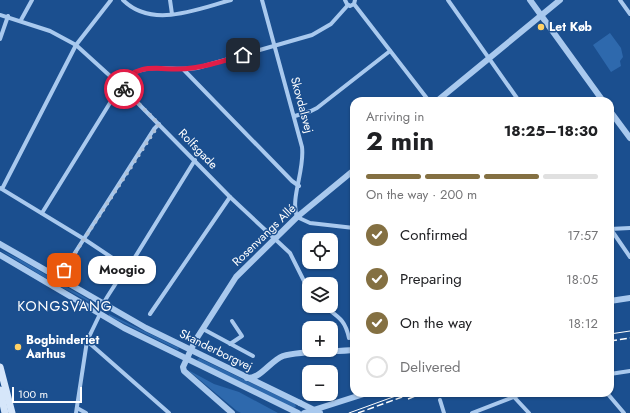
<!DOCTYPE html>
<html lang="en">
<head>
<meta charset="utf-8">
<style>
	body { margin:0; font-family:Jost,sans-serif; background:#f6f6f6; color:#202124; height:100vh; display:flex; flex-direction:column; font-size:15px; white-space:nowrap }
	* { box-sizing:border-box; margin:0 }
	p { font-size:13px; color:#757577 }
	.icon { flex:none; width:22px; height:22px; fill:none; stroke:currentColor; stroke-width:2; stroke-linecap:round; stroke-linejoin:round }
	.map { position:relative; flex:1; overflow:hidden }
	.side { position:absolute; left:350px; top:97px; width:264px; height:300px; display:flex; flex-direction:column; background:#fff; border-radius:12px; box-shadow:0 1px 3px #0004 }
	.side>* { flex:none }
	.fabs { position:absolute; left:302px; top:233px; display:grid; gap:8px }
	.fabs a { display:grid; place-items:center; width:36px; height:36px; border-radius:8px; background:#fff; box-shadow:0 1px 3px #0004; font-size:20px }
	.scale { position:absolute; left:12px; bottom:10px; width:70px; box-sizing:border-box; padding-left:4px; border:2px solid #fff; border-top:0; font-size:11px; line-height:14px; white-space:nowrap; color:#fff; -webkit-text-stroke:3px #1b4f8f; paint-order:stroke }
	.pin { position:absolute; display:grid; place-items:center; width:34px; height:34px; color:#fff; margin:-17px; border-radius:8px; box-shadow:0 2px 6px #0006 }
	.courier { position:absolute; display:grid; place-items:center; width:40px; height:40px; margin:-20px; border:3px solid #e11d48; border-radius:50%; background:#fff; color:#222; box-shadow:0 1px 5px #0007 }
	.bubble { position:absolute; height:28px; border-radius:12px; background:#fff; box-shadow:0 1px 3px #0004; font-size:13px; font-weight:700; line-height:28px; text-align:center }
	.head em { font-style:normal; font-weight:700 }
	.head div { display:flex; flex-direction:column-reverse }
	.head { display:flex; align-items:center; justify-content:space-between; height:68px; padding:0 16px }
	h1 { font-size:26px; font-weight:700; line-height:30px }
	.bar { display:grid; grid-template-columns:repeat(4,1fr); gap:6px 4px; align-content:center; height:48px; padding:0 16px }
	.bar i { height:5px; border-radius:3px; background:#e0e0e0 }
	.bar .on { background:#847042 }
	.bar p { grid-column:span 4 }
	ol { padding:0 16px; list-style:none }
	li { display:flex; align-items:center; gap:12px; height:44px }
	li p { margin-inline-start:auto }
	li .icon { padding:4px; border-radius:50%; background:#847042; color:#fff; stroke-width:4 }
	li:last-child { color:#757577 }
	li i { width:22px; height:22px; border:2px solid #e0e0e0; border-radius:50% }
	.map>svg:first-child { display:block }
	.green { fill:#2e69ad }
	.lines { fill:none; stroke-linecap:round; stroke-linejoin:round }
	.minor { stroke:#a9c9ee; stroke-width:4 }
	.tertiary { stroke:#a9c9ee; stroke-width:6 }
	.secondary { stroke:#d6e6fa; stroke-width:7 }
	.tram { stroke:#fff; stroke-width:1 }
	.rail { stroke:#fff; stroke-width:1.5; stroke-dasharray:7 3; stroke-linecap:butt }
	.tertiary-bridge { stroke:#a9c9ee; stroke-width:6 }
	.done { stroke:#afc1d8; stroke-width:4; stroke-dasharray:0 7.2 }
	.route { stroke:#e11d48; stroke-width:5 }
	.poi-dot { fill:#ffd166; stroke:#1b4f8f; stroke-width:1.5 }
	.labels { text-anchor:middle; dominant-baseline:central; stroke-width:3; stroke-linejoin:round; paint-order:stroke }
	.poi-label { font-size:12px; font-weight:bold; fill:#fff; stroke:#1b4f8f; text-anchor:start }
	.street-label { font-size:12px; fill:#fff; stroke:#1b4f8f }
	.quarter-label { font-size:14px; letter-spacing:1px; fill:#fff; stroke:#1b4f8f }
</style>
</head>
<body>
<div class="map">
<svg width="630" height="413" viewBox="0 0 630 413">
	<rect width="100%" height="100%" fill="#1b4f8f"/>
	<g class="green">
		<path d="M610 33 621 48 623 57 620 61 621 66 611 72 593 45Z"/>
		<path d="M0 250 21 260 96 304 95 305 52 282Z"/>
		<path d="M109 314 179 348 178 350 109 316Z"/>
		<path d="M199 358 295 404 296 407 293 408 201 363 197 360Z"/>
		<path d="M188 370 214 384 239 392 278 413H241L237 411Z"/>
	</g>
	<g class="lines">
		<g class="minor">
			<path d="M123 0C152 29 197 9 231 0"/>
			<path d="M170 0 172 14"/>
			<path d="M262 0 302 147C305 170 290 198 297 217L310 223 354 228"/>
			<path d="M345 0 347 4 350 6 354 4 355 0"/>
			<path d="M448 0 519 101"/>
			<path d="M620 0 630 14"/>
			<path d="M354 4 429 101"/>
			<path d="M0 15 50 31 76 45 120 85 230 197 290 253 309 291"/>
			<path d="M21 20 32 0"/>
			<path d="M0 39 8 16"/>
			<path d="M183 69 292 181 299 186"/>
			<path d="M295 116 311 111 317 108 390 51"/>
			<path d="M0 188 84 239 120 263C126 276 107 293 103 305"/>
			<path d="M2 189 76 45 111 0"/>
			<path d="M42 213 126 77C152 61 170 72 197 68L312 35 331 24 348 5"/>
			<path d="M610 228 630 257"/>
			<path d="M610 229 630 228"/>
			<path d="M132 262 195 160"/>
			<path d="M64 270 154 129 159 124"/>
			<path d="M324 306C338 317 345 319 349 338"/>
			<path d="M150 314 230 197"/>
			<path d="M203 329 253 356"/>
			<path d="M87 341 169 413"/>
			<path d="M230 344 242 336 232 321"/>
			<path d="M610 374 630 371"/>
			<path d="M607 393 624 413"/>
			<path d="M514 397 529 413"/>
			<path d="M440 400 444 413"/>
			<path d="M77 408 86 413"/>
			<path d="M76 413 87 341 100 314"/>
			<path d="M472 413 524 393"/>
		</g>
		<g class="tertiary">
			<path d="M530 0 603 101"/>
			<path d="M437 101 560 0"/>
			<path d="M610 111 630 138"/>
			<path d="M0 244 146 328 300 403"/>
			<path d="M0 255 124 328 298 413"/>
			<path d="M610 301 630 298"/>
			<path d="M247 378C262 378 270 361 283 356 301 350 334 352 354 350"/>
			<path d="M232 413 184 371 183 367 195 341 236 277 297 217 354 170"/>
			<path d="M304 413 367 393"/>
		</g>
		<g class="secondary">
			<path d="M0 367 12 413"/>
			<path d="M0 390 5 413"/>
		</g>
		<g class="tram">
			<path d="M610 334 630 331"/>
			<path d="M349 413 404 393"/>
		</g>
		<g class="rail">
			<path d="M610 341 630 338"/>
			<path d="M408 399 423 393"/>
			<path d="M358 413 413 393"/>
		</g>
		<path class="tertiary-bridge" d="M300 403 320 413"/>
	</g>
	<g class="lines">
		<path class="done" d="M64 270 159 124 124 89"/>
		<path class="route" d="M124 89 120 85C141 58 164 73 192 68 209 66 226 60 243 55"/>
	</g>
	<g class="poi-dot">
		<circle cx="541" cy="27" r="4"/>
		<circle cx="18" cy="347" r="4"/>
	</g>
	<g class="labels">
		<g class="poi-label">
			<text x="549" y="27">Let Køb</text>
			<text x="26" y="340">Bogbinderiet<tspan x="26" dy="14">Aarhus</tspan></text>
		</g>
		<g class="street-label">
			<text transform="translate(302 105) rotate(75)">Skovdalsvej</text>
			<text transform="translate(198 149) rotate(46)">Rolfsgade</text>
			<text transform="translate(264 235) rotate(-44)">Rosenvangs Allé</text>
			<text transform="translate(216 350) rotate(26)">Skanderborgvej</text>
		</g>
		<g class="quarter-label">
			<text x="65" y="306">KONGSVANG</text>
		</g>
	</g>
</svg>
<div class="fabs">
<a><svg class="icon" aria-label="locate" viewBox="0 0 24 24"><circle cx="12" cy="12" r="6"/><path d="M12 2v4M12 18v4M2 12h4M18 12h4"/></svg></a>
<a><svg class="icon" aria-label="layers" viewBox="0 0 24 24"><path d="M12 4l9 5-9 5-9-5zM3 14l9 5 9-5"/></svg></a>
<a>+</a>
<a>−</a>
</div>
<div class="scale">100 m</div>
<div class="pin" style="left:64px;top:270px;background:#ea580c"><svg class="icon" aria-label="bag" viewBox="0 0 24 24"><path d="M5 8h14l-1 12H6zM9 8a3 3 0 0 1 6 0"/></svg></div>
<div class="pin" style="left:243px;top:55px;background:#1f2937"><svg class="icon" aria-label="home" viewBox="0 0 24 24"><path d="M3 11l9-7 9 7M6 9v11h12V9"/></svg></div>
<div class="courier" style="left:124px;top:89px"><svg class="icon" aria-label="bike" viewBox="0 0 24 24"><circle cx="6" cy="16" r="4"/><circle cx="18" cy="16" r="4"/><path d="M6 16l4-8h5l3 8M10 8l3 8H6M13 5h3"/></svg></div>
<div class="bubble" style="left:88px;top:256px;width:68px">Moogio</div>
<section class="side">
<div class="head"><div><h1>2 min</h1><p>Arriving in</p></div><em>18:25–18:30</em></div>
<div class="bar"><i class="on"></i><i class="on"></i><i class="on"></i><i></i><p>On the way · 200 m</p></div>
<ol>
<li><svg class="icon" aria-label="check" viewBox="0 0 24 24"><path d="M5 12l5 5 9-10"/></svg>Confirmed<p>17:57</p></li>
<li><svg class="icon" aria-label="check" viewBox="0 0 24 24"><path d="M5 12l5 5 9-10"/></svg>Preparing<p>18:05</p></li>
<li><svg class="icon" aria-label="check" viewBox="0 0 24 24"><path d="M5 12l5 5 9-10"/></svg>On the way<p>18:12</p></li>
<li><i></i>Delivered</li>
</ol>
</section>
</div>
</body>
</html>
